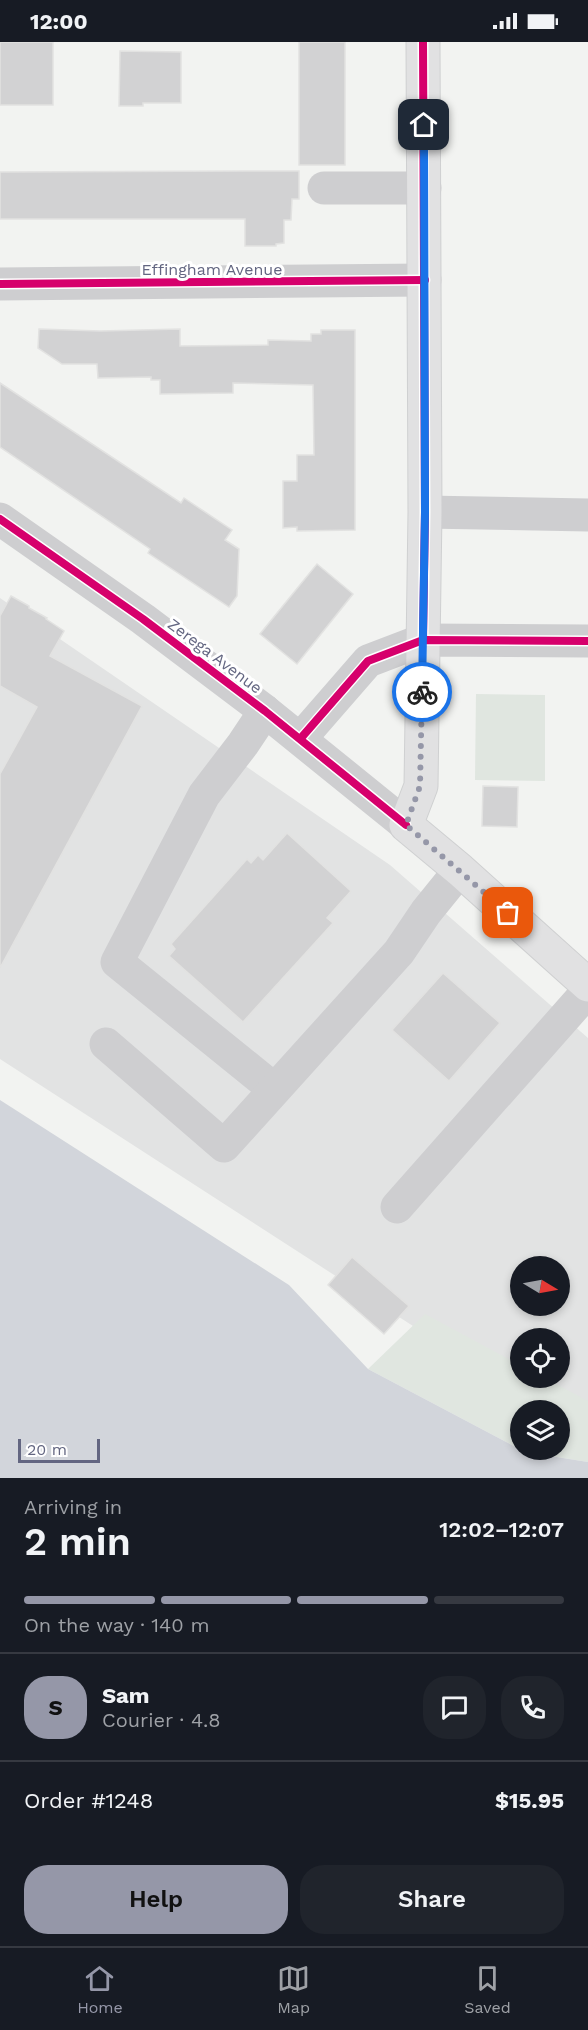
<!DOCTYPE html>
<html lang="en">
<head>
<meta charset="utf-8">
<style>
	body { margin:0; font-family:"Work Sans",sans-serif; background:#20242c; color:#f1f3f6; height:100vh; display:flex; flex-direction:column; font-size:22px; white-space:nowrap }
	* { box-sizing:border-box; margin:0 }
	p { font-size:20px; color:#9ea1a6 }
	.icon { flex:none; width:33px; height:33px; fill:none; stroke:currentColor; stroke-width:2; stroke-linecap:round; stroke-linejoin:round }
	.map { position:relative; height:1436px; overflow:hidden }
	.details { display:flex; flex-direction:column; background:#171b24; flex:1 }
	.details>* { flex:none }
	.needle { width:39px; rotate:100deg }
	.buttons { position:absolute; left:510px; top:1214px; display:grid; gap:12px }
	.buttons a { display:grid; place-items:center; width:60px; height:60px; border-radius:50%; background:#171b24; box-shadow:0 3px 9px #0003; font-size:30px }
	.scale { position:absolute; left:18px; bottom:15px; width:82px; box-sizing:border-box; padding-left:6px; border:3px solid #636681; border-top:0; font-size:16px; line-height:21px; white-space:nowrap; color:#636681; -webkit-text-stroke:4px #fff; paint-order:stroke }
	.pin { position:absolute; display:grid; place-items:center; width:51px; height:51px; color:#fff; margin:-26px; border-radius:12px; box-shadow:0 3px 9px #0006 }
	.courier { position:absolute; display:grid; place-items:center; width:60px; height:60px; margin:-30px; border:4px solid #1a73e8; border-radius:50%; background:#fff; color:#222; box-shadow:0 2px 8px #0007 }
	.summary em { font-style:normal; font-weight:600 }
	.summary div { display:flex; flex-direction:column-reverse }
	.summary { display:flex; align-items:center; justify-content:space-between; height:102px; padding:0 24px }
	h1 { font-size:39px; font-weight:600; line-height:45px }
	.bar { display:grid; grid-template-columns:repeat(4,1fr); gap:9px 6px; align-content:center; height:72px; padding:0 24px }
	.bar i { height:8px; border-radius:4px; background:#363941 }
	.bar .on { background:#9597a8 }
	.bar p { grid-column:span 4 }
	.line { display:flex; align-items:center; gap:15px; padding:0 24px; border-top:2px solid #363941 }
	.line div { flex:1 }
	.round { display:grid; place-items:center; flex:none; width:63px; height:63px; border-radius:24px; background:#20242c }
	.cta { display:flex; gap:12px; margin-top:auto; padding:12px 24px }
	.cta a { flex:1; height:69px; border-radius:24px; background:#9597a8; color:#111; font-size:24px; font-weight:600; line-height:69px; text-align:center }
	.cta a+a { background:#20242c; color:#f1f3f6 }
	.status { display:flex; justify-content:space-between; align-items:center; height:42px; padding:0 30px; background:#171b24; direction:ltr }
	.status svg { height:16px; fill:currentColor }
	.tab-bar { display:flex; justify-content:space-around; align-items:center; height:84px; border-top:2px solid #363941; background:#171b24; font-size:16px; color:#9ea1a6 }
	.tab-bar a { display:grid; justify-items:center; gap:3px }
	.tab-bar .on { color:#9597a8 }
	.map>svg:first-child { display:block }
	.built { fill:#e2e3e3; fill-rule:evenodd }
	.green { fill:#e0e6e0; fill-rule:evenodd }
	.water { fill:#d2d5db }
	.building { fill:#d2d2d3; stroke:#e2e2e1; stroke-width:1.5 }
	.lines { fill:none; stroke-linecap:round; stroke-linejoin:round }
	.major-casing { stroke:#cfd0d1; stroke-width:35 }
	.minor { stroke:#ceced0; stroke-width:33 }
	.major { stroke:#e1e1e2; stroke-width:33 }
	.cycleway-casing { stroke:#fff; stroke-width:11 }
	.cycleway { stroke:#d6006c; stroke-width:8 }
	.done { stroke:#9597a8; stroke-width:6; stroke-dasharray:0 10.8 }
	.route { stroke:#1a73e8; stroke-width:8 }
	.labels { text-anchor:middle; dominant-baseline:central; stroke-width:6; stroke-linejoin:round; paint-order:stroke }
	.street-label { font-size:16px; fill:#636681; stroke:#fff }
</style>
</head>
<body>
<div class="status"><b>12:00</b><svg viewBox="0 0 49 12"><path d="M0 12V9h3v3zM5 12V6h3v6zM10 12V3h3v9zM15 12V0h3v12zM26 1h20v11H26zM47 4h2v5h-2z"/></svg></div>
<div class="map">
<svg width="588" height="1436" viewBox="0 0 588 1436">
	<rect width="100%" height="100%" fill="#f2f3f1"/>
	<path class="built" d="M0 556 390 823 588 996V1379L560 1368H543L0 1017ZM520 1224H560V1263H520ZM520 1296H560V1335H520Z"/>
	<g class="green">
		<path d="M476 652 545 653V739L475 738Z"/>
		<path d="M425 1272 520 1323V1335H543L588 1359V1420L525 1410 368 1327ZM520 1368H560V1407H520Z"/>
	</g>
	<path class="water" d="M0 1058 289 1243 368 1327 525 1410 588 1420V1436H0Z"/>
	<g class="building">
		<rect x="0" y="0" width="53" height="63"/>
		<rect x="299" y="0" width="46" height="123"/>
		<path d="M120 9 181 10V61H143V64H119Z"/>
		<path d="M245 129H299V157H292L291 178H284V201L276 202V204H245V177H0V130Z"/>
		<path d="M39 287 100 289 180 287V304L268 303V298L311 299V292H321V288H355V488L297 489V485L283 486V439H297V413H314L313 343 233 341V351L160 352V338H151V335L98 336 97 322H62L38 306Z"/>
		<path d="M0 341 181 461 184 456 232 488 225 498 239 507 237 554 229 565 148 511 150 507 0 405Z"/>
		<path d="M317 522 353 552 297 622 260 592Z"/>
		<path d="M11 554 29 564V566L47 576 46 577 64 589 50 614 142 664 0 926V732L37 665 0 644V574Z"/>
		<path d="M483 744 518 745 517 785 482 784Z"/>
		<path d="M287 791 351 849 327 876 333 881 243 980 169 914 175 907 171 902 247 817 251 821 258 813 263 818Z"/>
		<path d="M443 931 500 981 449 1039 392 988Z"/>
		<path d="M352 1215 409 1264 384 1292 328 1243Z"/>
	</g>
	<g class="lines">
		<defs>
			<path id="major" d="M423 0 425 470 421 744 406 783 460 828 588 943"/>
		</defs>
		<use href="#major" class="major-casing"/>
		<g class="minor">
			<path d="M324 146H425"/>
			<path d="M0 242 425 238"/>
			<path d="M425 470 588 473"/>
			<path d="M0 477 143 577 265 669 406 783"/>
			<path d="M265 669 243 702 204 753 117 920 274 1047"/>
			<path d="M301 696 368 619 423 598 588 599"/>
			<path d="M106 1002 224 1104 399 910 426 870 460 828"/>
			<path d="M397 1165 588 949"/>
		</g>
		<use href="#major" class="major"/>
		<defs>
			<g id="cycleway">
				<path d="M0 242 425 238"/>
				<path d="M0 477 143 577 265 669 406 783"/>
				<path d="M423 598 425 470 423 0"/>
				<path d="M301 696 368 619 423 598 588 599"/>
			</g>
		</defs>
		<use href="#cycleway" class="cycleway-casing"/>
		<use href="#cycleway" class="cycleway"/>
	</g>
	<g class="lines">
		<path class="done" d="M422 650 420 744 406 783 508 871"/>
		<path class="route" d="M422 650 425 470 424 83"/>
	</g>
	<g class="labels">
		<g class="street-label">
			<text x="212" y="227">Effingham Avenue</text>
			<text transform="translate(215 614) rotate(37)">Zerega Avenue</text>
		</g>
	</g>
</svg>
<div class="buttons">
<a><svg class="needle" viewBox="-14 -14 28 28"><path d="M0-13l5 13h-10z" fill="#e53935"/><path d="M0 13l5-13h-10z" fill="#9ea1a6"/></svg></a>
<a><svg class="icon" aria-label="locate" viewBox="0 0 24 24"><circle cx="12" cy="12" r="6"/><path d="M12 2v4M12 18v4M2 12h4M18 12h4"/></svg></a>
<a><svg class="icon" aria-label="layers" viewBox="0 0 24 24"><path d="M12 4l9 5-9 5-9-5zM3 14l9 5 9-5"/></svg></a>
</div>
<div class="scale">20 m</div>
<div class="pin" style="left:508px;top:871px;background:#ea580c"><svg class="icon" aria-label="bag" viewBox="0 0 24 24"><path d="M5 8h14l-1 12H6zM9 8a3 3 0 0 1 6 0"/></svg></div>
<div class="pin" style="left:424px;top:83px;background:#1f2937"><svg class="icon" aria-label="home" viewBox="0 0 24 24"><path d="M3 11l9-7 9 7M6 9v11h12V9"/></svg></div>
<div class="courier" style="left:422px;top:650px"><svg class="icon" aria-label="bike" viewBox="0 0 24 24"><circle cx="6" cy="16" r="4"/><circle cx="18" cy="16" r="4"/><path d="M6 16l4-8h5l3 8M10 8l3 8H6M13 5h3"/></svg></div>
</div>
<section class="details">
<div class="summary"><div><h1>2 min</h1><p>Arriving in</p></div><em>12:02–12:07</em></div>
<div class="bar"><i class="on"></i><i class="on"></i><i class="on"></i><i></i><p>On the way · 140 m</p></div>
<div class="line" style="height:108px"><b class="round" style="background:#9597a8;color:#111">S</b><div><b>Sam</b><p>Courier · 4.8</p></div><a class="round"><svg class="icon" aria-label="chat" viewBox="0 0 24 24"><path d="M4 5h16v11H9l-5 4z"/></svg></a><a class="round"><svg class="icon" aria-label="phone" viewBox="0 0 24 24"><path d="M5 4h4l2 5-3 2q2 4 5 5l2-3 5 2v4C11 20 4 13 5 4z"/></svg></a></div>
<div class="line" style="height:78px"><div>Order #1248</div><b>$15.95</b></div>
<div class="cta"><a>Help</a><a>Share</a></div>
</section>
<nav class="tab-bar">
<a class="on"><svg class="icon" aria-label="home" viewBox="0 0 24 24"><path d="M3 11l9-7 9 7M6 9v11h12V9"/></svg>Home</a>
<a><svg class="icon" aria-label="map" viewBox="0 0 24 24"><path d="M3 6l6-2 6 2 6-2v14l-6 2-6-2-6 2zM9 4v14M15 6v14"/></svg>Map</a>
<a><svg class="icon" aria-label="saved" viewBox="0 0 24 24"><path d="M7 4h10v16l-5-4-5 4z"/></svg>Saved</a>
</nav>
</body>
</html>
